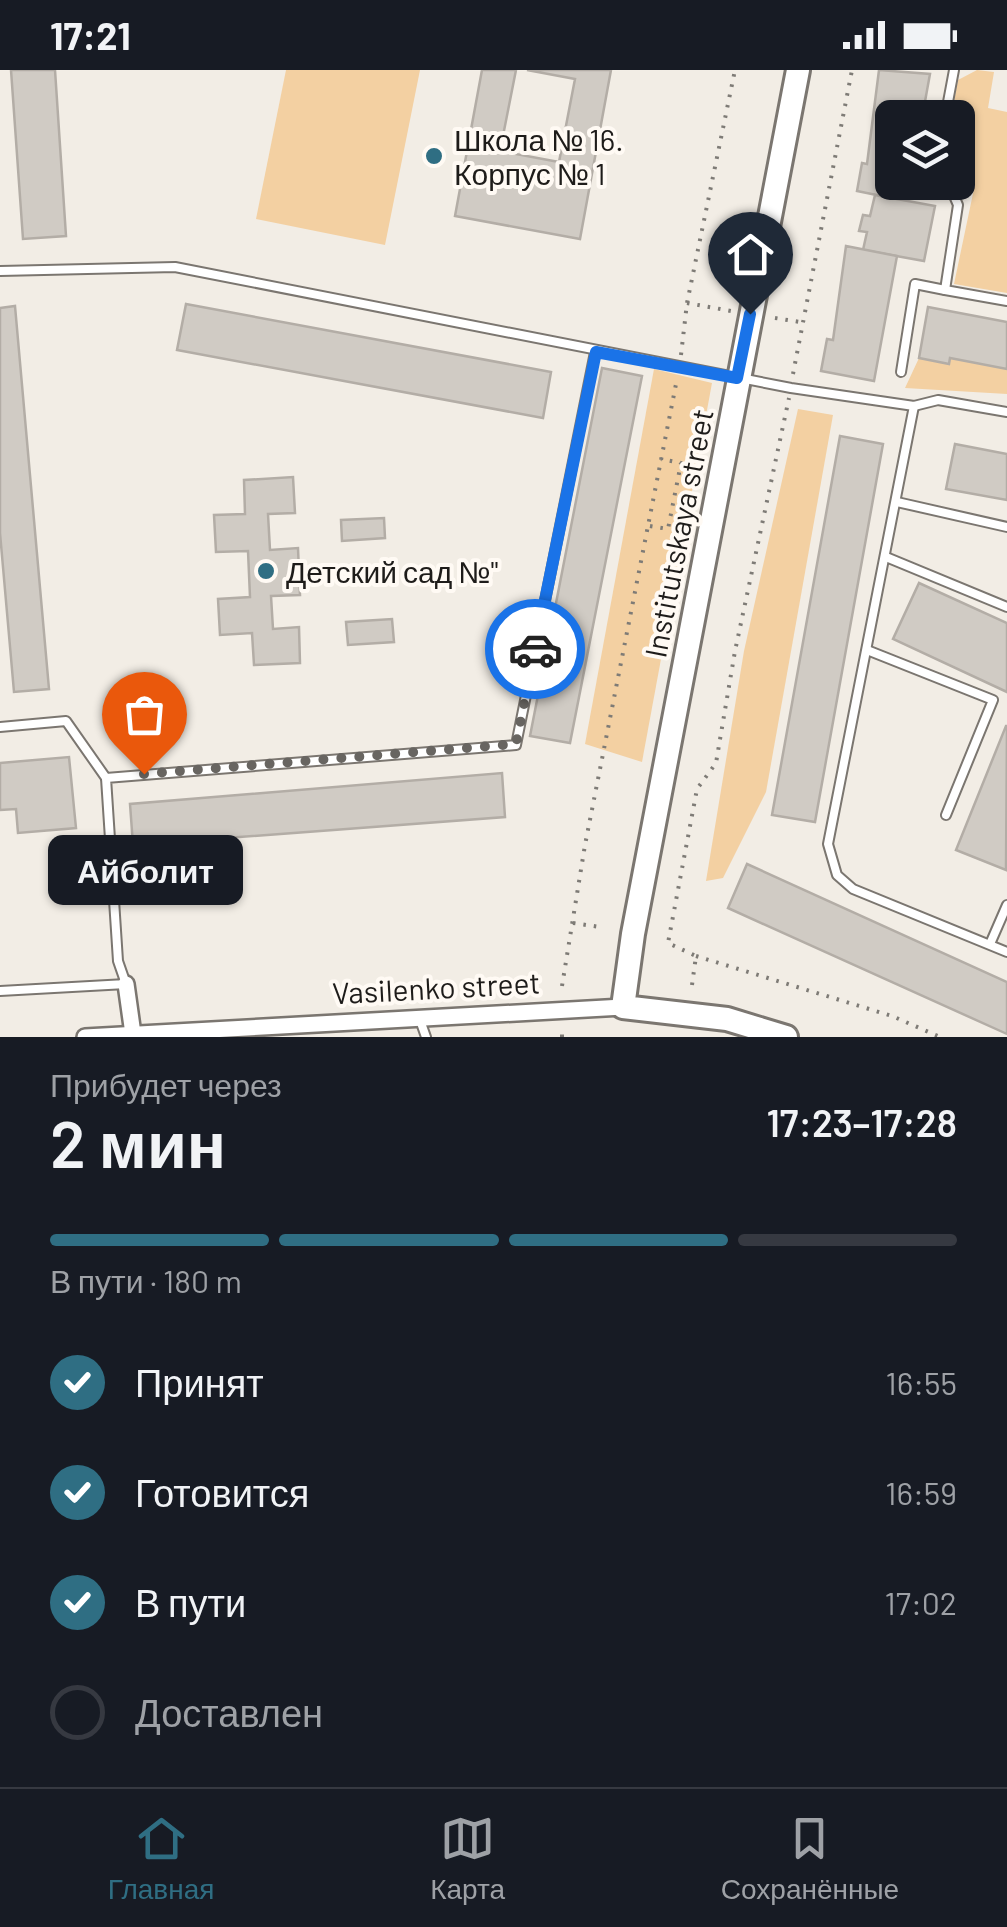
<!DOCTYPE html>
<html lang="ru">
<head>
<meta charset="utf-8">
<style>
	body { margin:0; font-family:Barlow,sans-serif; background:#242831; color:#f1f3f6; height:100vh; display:flex; flex-direction:column; font-size:38px; white-space:nowrap }
	* { box-sizing:border-box; margin:0 }
	p { font-size:32px; color:#9ea1a6 }
	.icon { flex:none; width:55px; height:55px; fill:none; stroke:currentColor; stroke-width:2; stroke-linecap:round; stroke-linejoin:round }
	.map { position:relative; height:967px; overflow:hidden }
	.details { display:flex; flex-direction:column; background:#171b24; flex:1 }
	.details>* { flex:none }
	.controls { position:absolute; left:875px; top:30px; display:grid; gap:20px }
	.controls a { display:grid; place-items:center; width:100px; height:100px; border-radius:15px; background:#171b24; box-shadow:0 2px 8px #0004; font-size:50px }
	.pin { position:absolute; display:grid; place-items:center; width:85px; height:85px; color:#fff; margin:-102px -42px; border-radius:50% 50% 50% 0; rotate:-45deg; box-shadow:0 0 10px #0007 }
	.pin .icon { rotate:45deg }
	.courier { position:absolute; display:grid; place-items:center; width:100px; height:100px; margin:-50px; border:8px solid #1a73e8; border-radius:50%; background:#fff; color:#222; box-shadow:0 2px 12px #0007 }
	.bubble { position:absolute; height:70px; border-radius:15px; background:#171b24; box-shadow:0 2px 8px #0004; font-size:32px; font-weight:600; line-height:70px; text-align:center }
	.headline em { font-style:normal; font-weight:600 }
	.headline div { display:flex; flex-direction:column-reverse }
	.headline { display:flex; align-items:center; justify-content:space-between; height:170px; padding:0 50px }
	h1 { font-size:65px; font-weight:600; line-height:75px }
	.bar { display:grid; grid-template-columns:repeat(4,1fr); gap:15px 10px; align-content:center; height:120px; padding:0 50px }
	.bar i { height:12px; border-radius:8px; background:#363941 }
	.bar .selected { background:#2f6e83 }
	.bar p { grid-column:span 4 }
	ol { padding:0 50px; list-style:none }
	li { display:flex; align-items:center; gap:30px; height:110px }
	li p { margin-inline-start:auto }
	li .icon { padding:10px; border-radius:50%; background:#2f6e83; color:#fff; stroke-width:4 }
	li:last-child { color:#9ea1a6 }
	li i { width:55px; height:55px; border:5px solid #363941; border-radius:50% }
	.status { display:flex; justify-content:space-between; align-items:center; height:70px; padding:0 50px; background:#171b24; direction:ltr }
	.status svg { height:28px; fill:currentColor }
	.menu { display:flex; justify-content:space-around; align-items:center; height:140px; border-top:2px solid #363941; background:#171b24; font-size:28px; color:#9ea1a6 }
	.menu a { display:grid; justify-items:center; gap:5px }
	.menu .selected { color:#2f6e83 }
	.map>svg:first-child { display:block }
	.green { fill:#f3d0a2 }
	.building { fill:#d0cbc4; stroke:#b3ada6; stroke-width:2.5 }
	.lines { fill:none; stroke-linecap:round; stroke-linejoin:round }
	.lane-casing { stroke:#7b7670; stroke-width:12 }
	.street-casing { stroke:#7b7670; stroke-width:20 }
	.secondary-casing { stroke:#7b7670; stroke-width:28 }
	.path { stroke:#7e7b76; stroke-width:4; stroke-dasharray:2.5 8; stroke-linecap:butt }
	.lane { stroke:#fff; stroke-width:8 }
	.street { stroke:#fff; stroke-width:15 }
	.secondary { stroke:#fff; stroke-width:22 }
	.done { stroke:#686561; stroke-width:10; stroke-dasharray:0 18 }
	.route { stroke:#1a73e8; stroke-width:12 }
	.poi-dot { fill:#2f6e83; stroke:#fffaf4; stroke-width:4 }
	.labels { text-anchor:middle; dominant-baseline:central; stroke-width:8; stroke-linejoin:round; paint-order:stroke }
	.poi-label { font-size:30px; fill:#1e1c1a; stroke:#fffaf4; text-anchor:start }
	.street-label { font-size:30px; fill:#1e1c1a; stroke:#fffaf4 }
</style>
</head>
<body>
<div class="status"><b>17:21</b><svg viewBox="0 0 49 12"><path d="M0 12V9h3v3zM5 12V6h3v6zM10 12V3h3v9zM15 12V0h3v12zM26 1h20v11H26zM47 4h2v5h-2z"/></svg></div>
<div class="map">
<svg width="1007" height="967" viewBox="0 0 1007 967">
	<rect width="100%" height="100%" fill="#f2ede5"/>
	<g class="green">
		<path d="M286 0H420L385 175 256 149Z"/>
		<path d="M977 0 994 2 988 38 1007 42V223L954 214 975 114 966 111 972 94 958 91V48L951 47 958 10Z"/>
		<path d="M919 288 948 294 950 288 1007 299V324L905 318Z"/>
		<path d="M654 299 712 313 642 692 585 674Z"/>
		<path d="M798 339 833 345 766 722 723 808 706 811 744 581Z"/>
	</g>
	<g class="building">
		<path d="M11 0H55L66 166 23 169Z"/>
		<path d="M482 0H516L500 81 559 92 575 9 527 0H611L580 169 455 146Z"/>
		<path d="M879 0 930 4 922 48H892V112H909L906 131 857 121 862 93 867 94Z"/>
		<path d="M875 125 935 136 924 191 863 180 867 162 859 161 863 145 870 146Z"/>
		<path d="M846 176 897 186 874 311 821 301 827 269 833 270Z"/>
		<path d="M186 234 551 302 543 348 177 280Z"/>
		<path d="M15 236 49 619 14 622 0 463V238Z"/>
		<path d="M928 237 1007 252V299L950 288 949 294 919 288Z"/>
		<path d="M602 298 642 306 570 673 530 666Z"/>
		<path d="M840 366 883 374 815 752 772 745Z"/>
		<path d="M955 374 1007 384V430L946 419Z"/>
		<path d="M293 407 295 443 268 444 270 480 298 478 300 525 271 526 273 559 299 557 300 593 254 595 252 563 220 565 218 529 250 527 248 481 216 482 214 445 245 444 244 410Z"/>
		<path d="M384 448 385 468 342 471 341 450Z"/>
		<path d="M919 513 1007 553V622L893 569Z"/>
		<path d="M392 549 394 572 348 575 346 552Z"/>
		<path d="M1006 656H1007L1006 800 956 780Z"/>
		<path d="M69 687 76 758 18 763 16 739 0 740V693Z"/>
		<path d="M502 703 505 747 133 775 130 734Z"/>
		<path d="M747 794 1007 912V964L728 838Z"/>
	</g>
	<g class="lines">
		<defs>
			<g id="lane">
				<path d="M945 48 954 0"/>
				<path d="M948 112 958 135 945 220 1007 231"/>
				<path d="M0 201 175 197 791 318 914 336 938 330 1007 342"/>
				<path d="M901 302 915 214 945 220"/>
				<path d="M914 336 828 774 837 805 853 819 1007 882"/>
				<path d="M897 432 1007 457"/>
				<path d="M886 487 1007 537"/>
				<path d="M867 580 993 630 946 745"/>
				<path d="M0 657 66 651 106 708"/>
				<path d="M990 874 1007 835"/>
				<path d="M0 921 126 914 118 891 106 708 516 675 595 282"/>
				<path d="M420 950 426 967"/>
			</g>
			<g id="street">
				<path d="M126 914 133 964"/>
				<path d="M85 967 623 937"/>
			</g>
			<path id="secondary" d="M786 967 727 949 623 937 633 864 798 0"/>
		</defs>
		<use href="#lane" class="lane-casing"/>
		<use href="#street" class="street-casing"/>
		<use href="#secondary" class="secondary-casing"/>
		<g class="path">
			<path d="M687 233 731 241"/>
			<path d="M775 248 800 252"/>
			<path d="M681 285 687 233 735 0"/>
			<path d="M793 304 852 0"/>
			<path d="M650 456 668 459 681 393 661 389"/>
			<path d="M573 853 600 857"/>
			<path d="M696 886 892 946 940 967"/>
			<path d="M692 915 696 886 668 873 697 719 716 693 735 581 789 328"/>
			<path d="M562 916 585 775 677 309"/>
			<path d="M562 967V963"/>
		</g>
		<use href="#lane" class="lane"/>
		<use href="#street" class="street"/>
		<use href="#secondary" class="secondary"/>
	</g>
	<g class="lines">
		<path class="done" d="M144 704 516 674 535 579"/>
		<path class="route" d="M535 579 596 282 737 308 750 244"/>
	</g>
	<g class="poi-dot">
		<circle cx="434" cy="86" r="10"/>
		<circle cx="266" cy="501" r="10"/>
	</g>
	<g class="labels">
		<g class="poi-label">
			<text x="454" y="69">Школа № 16.<tspan x="454" dy="34">Корпус № 1</tspan></text>
			<text x="286" y="501">Детский сад №"</text>
		</g>
		<g class="street-label">
			<text transform="translate(678 463) rotate(-79)">Institutskaya street</text>
			<text transform="translate(436 917) rotate(-3)">Vasilenko street</text>
		</g>
	</g>
</svg>
<div class="controls">
<a><svg class="icon" aria-label="layers" viewBox="0 0 24 24"><path d="M12 4l9 5-9 5-9-5zM3 14l9 5 9-5"/></svg></a>
</div>
<div class="pin" style="left:144px;top:704px;background:#ea580c"><svg class="icon" aria-label="bag" viewBox="0 0 24 24"><path d="M5 8h14l-1 12H6zM9 8a3 3 0 0 1 6 0"/></svg></div>
<div class="pin" style="left:750px;top:244px;background:#1f2937"><svg class="icon" aria-label="home" viewBox="0 0 24 24"><path d="M3 11l9-7 9 7M6 9v11h12V9"/></svg></div>
<div class="courier" style="left:535px;top:579px"><svg class="icon" aria-label="car" viewBox="0 0 24 24"><path d="M5 17H2v-5l4-1 3-4h7l3 4 3 1v5h-3M9 17h6M6 11h13"/><circle cx="7" cy="17" r="2"/><circle cx="17" cy="17" r="2"/></svg></div>
<div class="bubble" style="left:48px;top:765px;width:195px">Айболит</div>
</div>
<section class="details">
<div class="headline"><div><h1>2 мин</h1><p>Прибудет через</p></div><em>17:23–17:28</em></div>
<div class="bar"><i class="selected"></i><i class="selected"></i><i class="selected"></i><i></i><p>В пути · 180 m</p></div>
<ol>
<li><svg class="icon" aria-label="check" viewBox="0 0 24 24"><path d="M5 12l5 5 9-10"/></svg>Принят<p>16:55</p></li>
<li><svg class="icon" aria-label="check" viewBox="0 0 24 24"><path d="M5 12l5 5 9-10"/></svg>Готовится<p>16:59</p></li>
<li><svg class="icon" aria-label="check" viewBox="0 0 24 24"><path d="M5 12l5 5 9-10"/></svg>В пути<p>17:02</p></li>
<li><i></i>Доставлен</li>
</ol>
</section>
<nav class="menu">
<a class="selected"><svg class="icon" aria-label="home" viewBox="0 0 24 24"><path d="M3 11l9-7 9 7M6 9v11h12V9"/></svg>Главная</a>
<a><svg class="icon" aria-label="map" viewBox="0 0 24 24"><path d="M3 6l6-2 6 2 6-2v14l-6 2-6-2-6 2zM9 4v14M15 6v14"/></svg>Карта</a>
<a><svg class="icon" aria-label="saved" viewBox="0 0 24 24"><path d="M7 4h10v16l-5-4-5 4z"/></svg>Сохранённые</a>
</nav>
</body>
</html>
